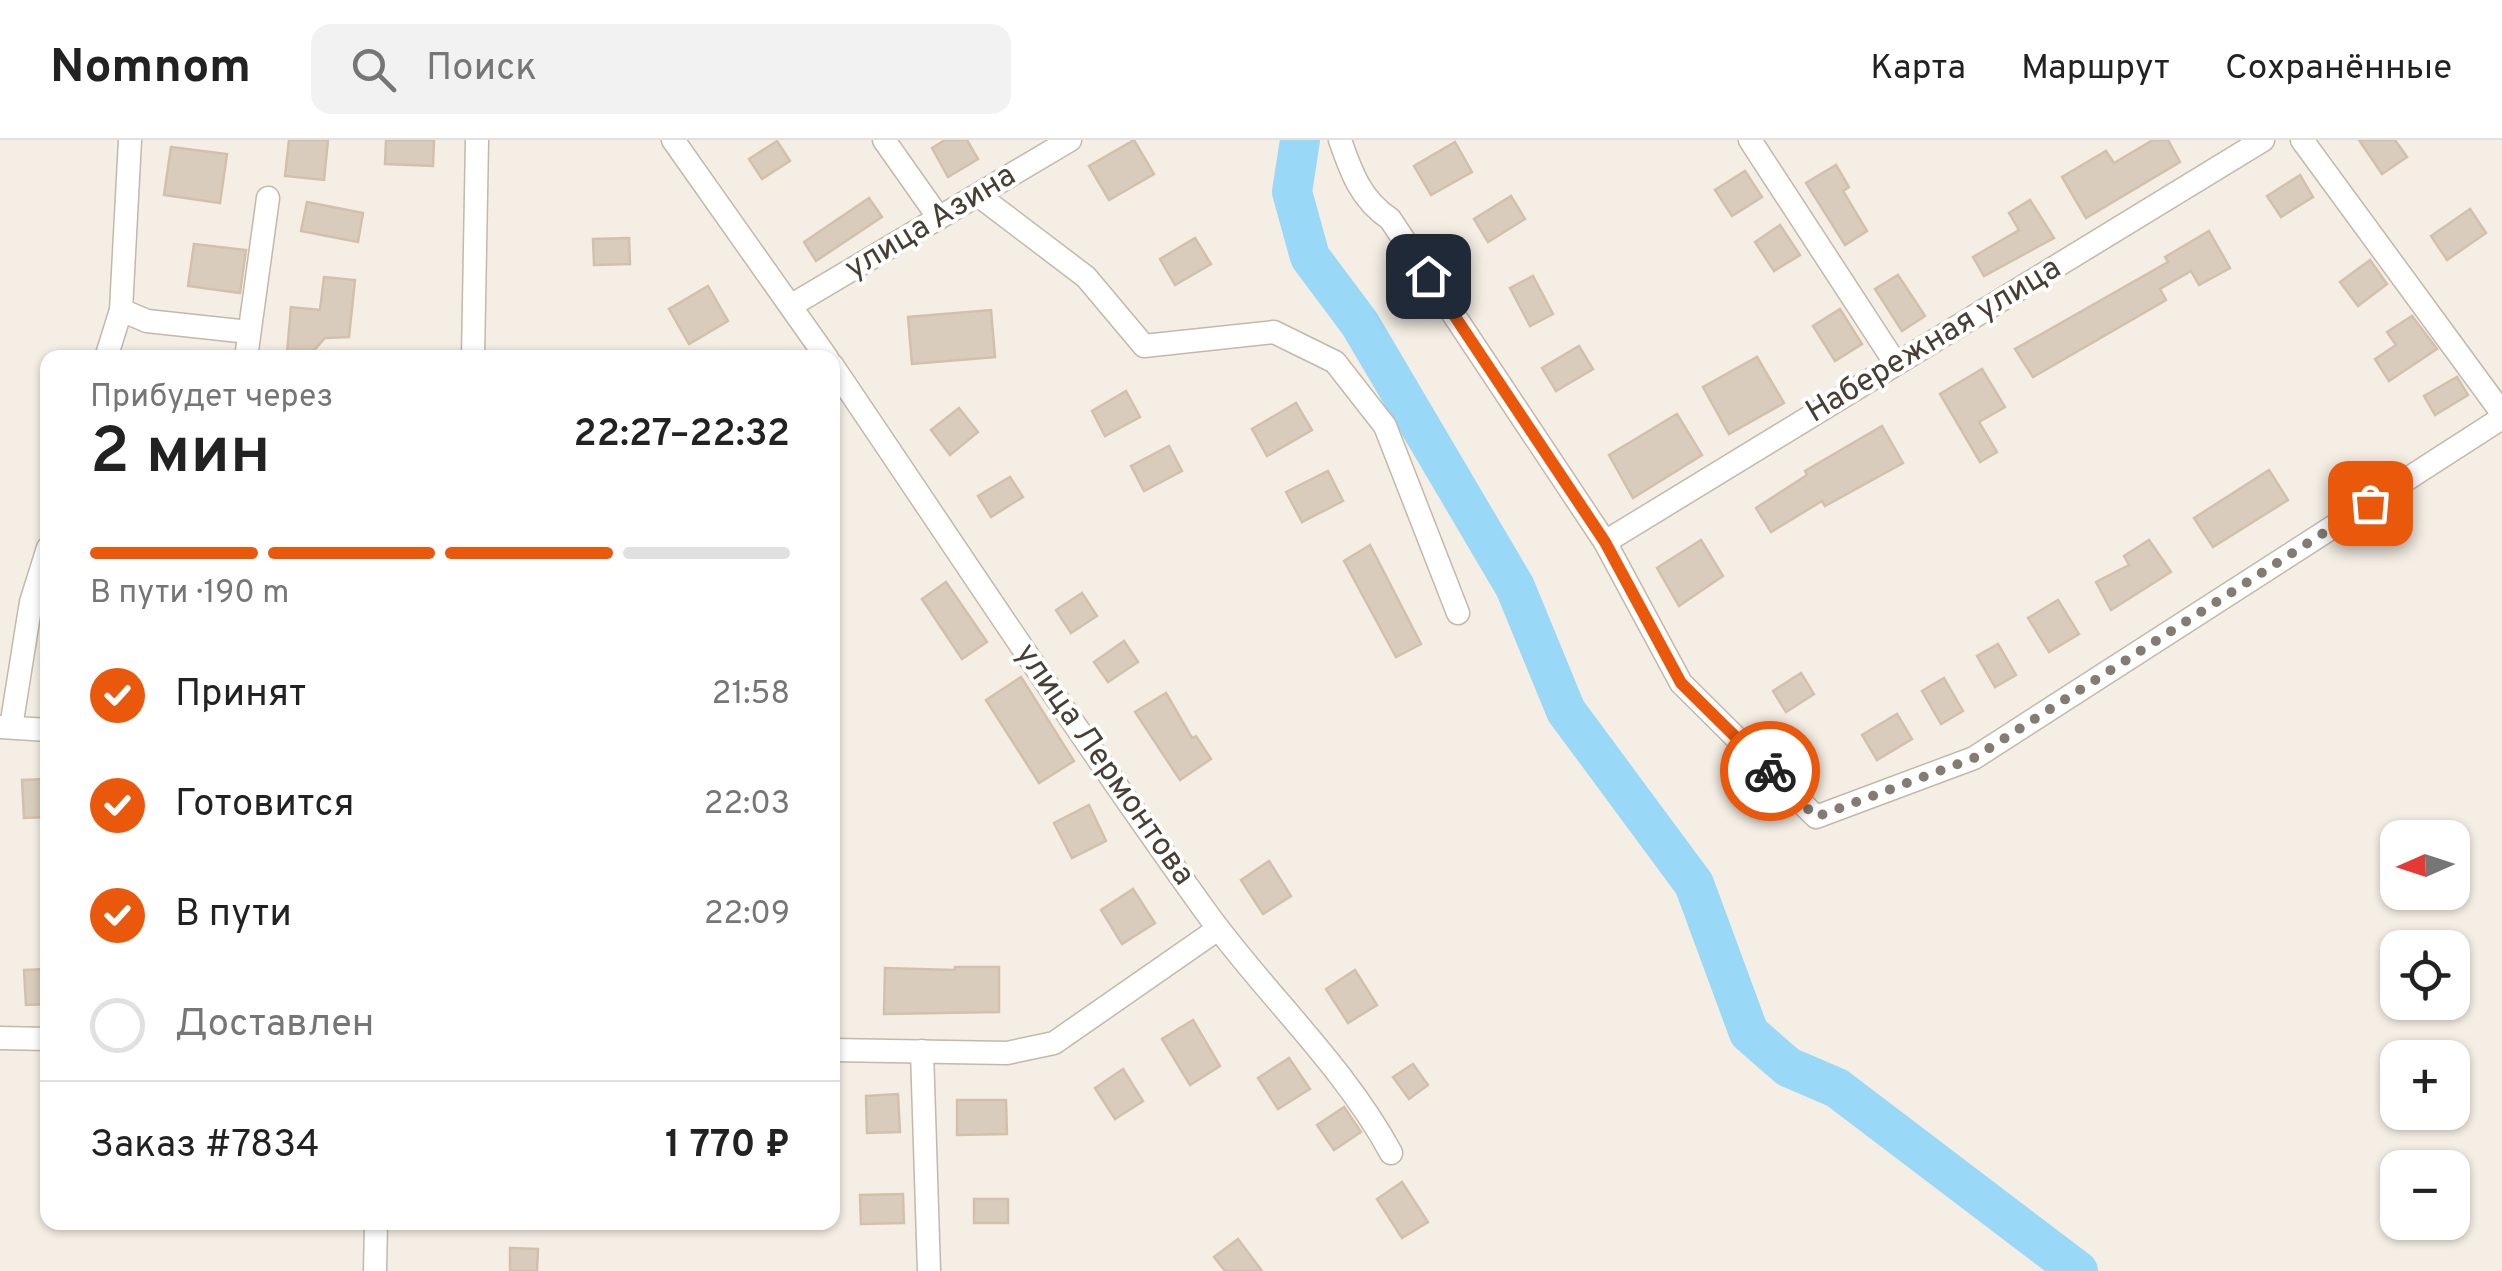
<!DOCTYPE html>
<html lang="ru">
<head>
<meta charset="utf-8">
<style>
	body { margin:0; font-family:Overpass,sans-serif; background:#f2f2f2; color:#222; height:100vh; display:flex; flex-direction:column; font-size:38px; white-space:nowrap }
	* { box-sizing:border-box; margin:0 }
	p { font-size:32px; color:#767676 }
	.icon { flex:none; width:55px; height:55px; fill:none; stroke:currentColor; stroke-width:2; stroke-linecap:round; stroke-linejoin:round }
	.map { position:relative; flex:1; overflow:hidden }
	.panel { position:absolute; left:40px; top:210px; width:800px; height:880px; display:flex; flex-direction:column; background:#fff; border-radius:20px; box-shadow:0 2px 8px #0004 }
	.panel>* { flex:none }
	.needle { width:65px; rotate:267deg }
	.buttons { position:absolute; left:2380px; top:680px; display:grid; gap:20px }
	.buttons a { display:grid; place-items:center; width:90px; height:90px; border-radius:20px; background:#fff; box-shadow:0 2px 8px #0004; font-size:50px }
	.pin { position:absolute; display:grid; place-items:center; width:85px; height:85px; color:#fff; margin:-42px; border-radius:20px; box-shadow:0 5px 15px #0006 }
	.courier { position:absolute; display:grid; place-items:center; width:100px; height:100px; margin:-50px; border:8px solid #ea580c; border-radius:50%; background:#fff; color:#222; box-shadow:0 2px 12px #0007 }
	.head em { font-style:normal; font-weight:600 }
	.head div { display:flex; flex-direction:column-reverse }
	.head { display:flex; align-items:center; justify-content:space-between; height:170px; padding:0 50px }
	h1 { font-size:65px; font-weight:600; line-height:75px }
	.bar { display:grid; grid-template-columns:repeat(4,1fr); gap:15px 10px; align-content:center; height:120px; padding:0 50px }
	.bar i { height:12px; border-radius:8px; background:#e0e0e0 }
	.bar .on { background:#ea580c }
	.bar p { grid-column:span 4 }
	.line { display:flex; align-items:center; gap:25px; padding:0 50px; border-top:2px solid #e0e0e0 }
	.line div { flex:1 }
	ol { padding:0 50px; list-style:none }
	li { display:flex; align-items:center; gap:30px; height:110px }
	li p { margin-inline-start:auto }
	li .icon { padding:10px; border-radius:50%; background:#ea580c; color:#fff; stroke-width:4 }
	li:last-child { color:#767676 }
	li i { width:55px; height:55px; border:5px solid #e0e0e0; border-radius:50% }
	header { display:flex; align-items:center; gap:60px; box-sizing:border-box; height:140px; padding:0 50px; background:#fff; border-bottom:2px solid #e0e0e0 }
	header strong { font-size:48px }
	nav { display:flex; gap:55px; margin-inline-start:auto; font-size:35px }
	.search { width:700px; height:90px; background:#f2f2f2; display:flex; align-items:center; gap:25px; box-sizing:border-box; padding:0 35px; border-radius:20px; color:#767676; font-size:38px }
	.map>svg:first-child { display:block }
	.lines { fill:none; stroke-linecap:round; stroke-linejoin:round }
	.river { stroke:#9ad8f7; stroke-width:40 }
	.building { fill:#daccbc; stroke:#d2c0ab; stroke-width:2.5 }
	.minor-casing { stroke:#c3b8a9; stroke-width:25 }
	.minor { stroke:#fff; stroke-width:22 }
	.done { stroke:#847c72; stroke-width:10; stroke-dasharray:0 18 }
	.route { stroke:#ea580c; stroke-width:12 }
	.labels { text-anchor:middle; dominant-baseline:central; stroke-width:8; stroke-linejoin:round; paint-order:stroke }
	.street-label { font-size:32px; fill:#473e34; stroke:#fff }
</style>
</head>
<body>
<header>
<strong>Nomnom</strong>
<div class="search"><svg class="icon" aria-label="search" viewBox="0 0 24 24"><circle cx="10" cy="10" r="6"/><path d="M15 15l6 6"/></svg>Поиск</div>
<nav><a>Карта</a><a>Маршрут</a><a>Сохранённые</a></nav>
</header>
<div class="map">
<svg width="2502" height="1131" viewBox="0 0 2502 1131">
	<rect width="100%" height="100%" fill="#f4eee4"/>
	<g class="lines">
		<path class="river" d="M1300 0 1292 52 1310 117 1360 184 1515 447 1566 571 1694 744 1749 893 1788 927 1837 948 2078 1131"/>
	</g>
	<g class="building">
		<path d="M289 0H328L324 40 285 36Z"/>
		<path d="M386 0H434L433 26 385 24Z"/>
		<path d="M945 0H967L978 19 948 37 932 8Z"/>
		<path d="M1134 0 1154 34 1109 60 1089 26Z"/>
		<path d="M2153 0H2168L2180 22 2086 78 2062 37 2106 11 2114 23Z"/>
		<path d="M2359 0H2395L2407 17 2382 34Z"/>
		<path d="M777 1 790 21 762 39 749 19Z"/>
		<path d="M1455 2 1472 32 1431 55 1414 26Z"/>
		<path d="M171 7 227 14 220 63 164 55Z"/>
		<path d="M1836 25 1849 47 1843 51 1867 91 1845 105 1806 43Z"/>
		<path d="M1745 31 1762 57 1732 76 1715 50Z"/>
		<path d="M2300 35 2313 57 2281 77 2267 56Z"/>
		<path d="M1511 56 1525 79 1488 102 1474 79Z"/>
		<path d="M869 58 882 77 816 121 804 102Z"/>
		<path d="M2030 60 2054 98 1984 136 1973 117 2019 90 2009 73Z"/>
		<path d="M307 62 363 73 358 102 301 91Z"/>
		<path d="M2470 69 2486 93 2447 120 2431 96Z"/>
		<path d="M1780 85 1800 115 1774 131 1755 102Z"/>
		<path d="M2209 91 2230 128 2199 145 2191 131 2160 149 2166 160 2033 237 2015 209 2168 122 2165 117Z"/>
		<path d="M629 98 630 124 594 125 593 99Z"/>
		<path d="M1195 98 1211 124 1175 145 1160 119Z"/>
		<path d="M194 104 246 110 240 153 188 146Z"/>
		<path d="M2370 120 2387 144 2358 166 2340 142Z"/>
		<path d="M1898 135 1925 176 1902 191 1875 149Z"/>
		<path d="M1533 136 1553 174 1530 186 1510 148Z"/>
		<path d="M324 137 355 140 349 197 325 198 310 215 287 213 291 167 320 170Z"/>
		<path d="M708 146 728 181 689 204 669 169Z"/>
		<path d="M1840 169 1862 204 1835 221 1813 186Z"/>
		<path d="M991 170 995 217 912 224 908 177Z"/>
		<path d="M2412 176 2437 209 2389 241 2375 219 2396 205 2387 192Z"/>
		<path d="M1579 206 1593 229 1556 251 1542 228Z"/>
		<path d="M1757 217 1784 263 1729 294 1703 247Z"/>
		<path d="M1982 229 2005 267 1979 282 1997 312 1980 322 1940 254Z"/>
		<path d="M2457 237 2468 255 2435 275 2424 256Z"/>
		<path d="M1126 251 1140 277 1105 296 1092 271Z"/>
		<path d="M1296 263 1312 290 1267 316 1252 289Z"/>
		<path d="M959 268 978 292 950 315 931 290Z"/>
		<path d="M1677 274 1702 315 1633 358 1609 315Z"/>
		<path d="M1882 286 1903 323 1825 366 1822 361 1771 392 1756 368 1807 335 1805 331Z"/>
		<path d="M1169 306 1182 331 1144 351 1131 326Z"/>
		<path d="M2269 330 2288 360 2213 407 2194 378Z"/>
		<path d="M1328 331 1343 361 1302 382 1286 352Z"/>
		<path d="M1010 337 1023 357 991 377 978 356Z"/>
		<path d="M1701 400 1723 436 1679 466 1657 428Z"/>
		<path d="M2149 400 2171 432 2111 470 2096 442 2129 425 2124 416Z"/>
		<path d="M1370 405 1421 504 1396 517 1344 421Z"/>
		<path d="M946 442 987 502 962 519 922 459Z"/>
		<path d="M1082 453 1097 476 1071 493 1056 470Z"/>
		<path d="M2058 460 2079 494 2049 512 2028 478Z"/>
		<path d="M1124 501 1138 522 1108 542 1094 522Z"/>
		<path d="M1998 504 2016 535 1995 547 1977 516Z"/>
		<path d="M1801 533 1814 554 1786 572 1773 551Z"/>
		<path d="M1021 537 1074 621 1039 643 986 560Z"/>
		<path d="M1944 538 1963 571 1941 584 1922 551Z"/>
		<path d="M1166 553 1192 598 1196 596 1211 619 1180 640 1135 572Z"/>
		<path d="M1897 574 1912 599 1877 620 1862 595Z"/>
		<path d="M48 639V677L24 678 22 640Z"/>
		<path d="M1089 665 1106 701 1072 718 1054 683Z"/>
		<path d="M1269 721 1291 756 1263 774 1241 740Z"/>
		<path d="M1133 749 1155 783 1122 804 1101 770Z"/>
		<path d="M955 827H999V872L884 874 885 828 955 830Z"/>
		<path d="M48 829V864L26 865 24 830Z"/>
		<path d="M1355 830 1377 865 1348 883 1326 849Z"/>
		<path d="M1193 880 1220 926 1190 945 1162 899Z"/>
		<path d="M1289 918 1310 949 1278 969 1258 938Z"/>
		<path d="M1413 924 1428 945 1409 959 1393 937Z"/>
		<path d="M1123 929 1143 961 1115 979 1095 948Z"/>
		<path d="M898 954 900 992 867 993 866 956Z"/>
		<path d="M957 960H1006L1007 994 957 995Z"/>
		<path d="M1344 967 1361 992 1334 1010 1317 985Z"/>
		<path d="M1402 1042 1428 1082 1402 1098 1377 1059Z"/>
		<path d="M903 1054 904 1083 861 1084 860 1055Z"/>
		<rect x="974" y="1059" width="34" height="24"/>
		<path d="M1238 1099 1262 1131H1225L1214 1117Z"/>
		<path d="M510 1108 538 1109 537 1131H510Z"/>
	</g>
	<g class="lines">
		<defs>
			<g id="minor">
				<path d="M673 0 827 218"/>
				<path d="M884 0 939 78"/>
				<path d="M1340 0C1351 32 1361 60 1390 79L1605 402 1681 543 1816 677 1974 618 2502 278"/>
				<path d="M1750 0 1896 224"/>
				<path d="M2302 0 2502 273"/>
				<path d="M978 55 1086 137 1144 206 1274 192 1335 222 1385 286 1458 473"/>
				<path d="M792 165 1070 0"/>
				<path d="M121 170 147 181 249 192"/>
				<path d="M106 218 121 170 130 0"/>
				<path d="M246 218 268 58"/>
				<path d="M473 218 477 0"/>
				<path d="M832 225C956 408 1077 593 1206 772 1265 854 1343 924 1391 1013"/>
				<path d="M1605 402 2263 0"/>
				<path d="M0 587 48 590"/>
				<path d="M11 587 31 462 48 408"/>
				<path d="M0 898 48 899"/>
				<path d="M832 910 1007 913 1054 903 1218 789"/>
				<path d="M922 911 929 1131"/>
				<path d="M375 1131 376 1082"/>
			</g>
		</defs>
		<use href="#minor" class="minor-casing"/>
		<use href="#minor" class="minor"/>
	</g>
	<g class="lines">
		<path class="done" d="M1770 631 1816 677 1974 618 2370 363"/>
		<path class="route" d="M1428 136 1605 402 1681 543 1770 631"/>
	</g>
	<g class="labels">
		<g class="street-label">
			<text transform="translate(931 83) rotate(-31)">улица Азина</text>
			<text transform="translate(1934 201) rotate(-31)">Набережная улица</text>
			<text transform="translate(1104 625) rotate(55)">улица Лермонтова</text>
		</g>
	</g>
</svg>
<div class="buttons">
<a><svg class="needle" viewBox="-14 -14 28 28"><path d="M0-13l5 13h-10z" fill="#e53935"/><path d="M0 13l5-13h-10z" fill="#767676"/></svg></a>
<a><svg class="icon" aria-label="locate" viewBox="0 0 24 24"><circle cx="12" cy="12" r="6"/><path d="M12 2v4M12 18v4M2 12h4M18 12h4"/></svg></a>
<a>+</a>
<a>−</a>
</div>
<div class="pin" style="left:2370px;top:363px;background:#ea580c"><svg class="icon" aria-label="bag" viewBox="0 0 24 24"><path d="M5 8h14l-1 12H6zM9 8a3 3 0 0 1 6 0"/></svg></div>
<div class="pin" style="left:1428px;top:136px;background:#1f2937"><svg class="icon" aria-label="home" viewBox="0 0 24 24"><path d="M3 11l9-7 9 7M6 9v11h12V9"/></svg></div>
<div class="courier" style="left:1770px;top:631px"><svg class="icon" aria-label="bike" viewBox="0 0 24 24"><circle cx="6" cy="16" r="4"/><circle cx="18" cy="16" r="4"/><path d="M6 16l4-8h5l3 8M10 8l3 8H6M13 5h3"/></svg></div>
<section class="panel">
<div class="head"><div><h1>2 мин</h1><p>Прибудет через</p></div><em>22:27–22:32</em></div>
<div class="bar"><i class="on"></i><i class="on"></i><i class="on"></i><i></i><p>В пути · 190 m</p></div>
<ol>
<li><svg class="icon" aria-label="check" viewBox="0 0 24 24"><path d="M5 12l5 5 9-10"/></svg>Принят<p>21:58</p></li>
<li><svg class="icon" aria-label="check" viewBox="0 0 24 24"><path d="M5 12l5 5 9-10"/></svg>Готовится<p>22:03</p></li>
<li><svg class="icon" aria-label="check" viewBox="0 0 24 24"><path d="M5 12l5 5 9-10"/></svg>В пути<p>22:09</p></li>
<li><i></i>Доставлен</li>
</ol>
<div class="line" style="height:130px"><div>Заказ #7834</div><b>1 770 ₽</b></div>
</section>
</div>
</body>
</html>
